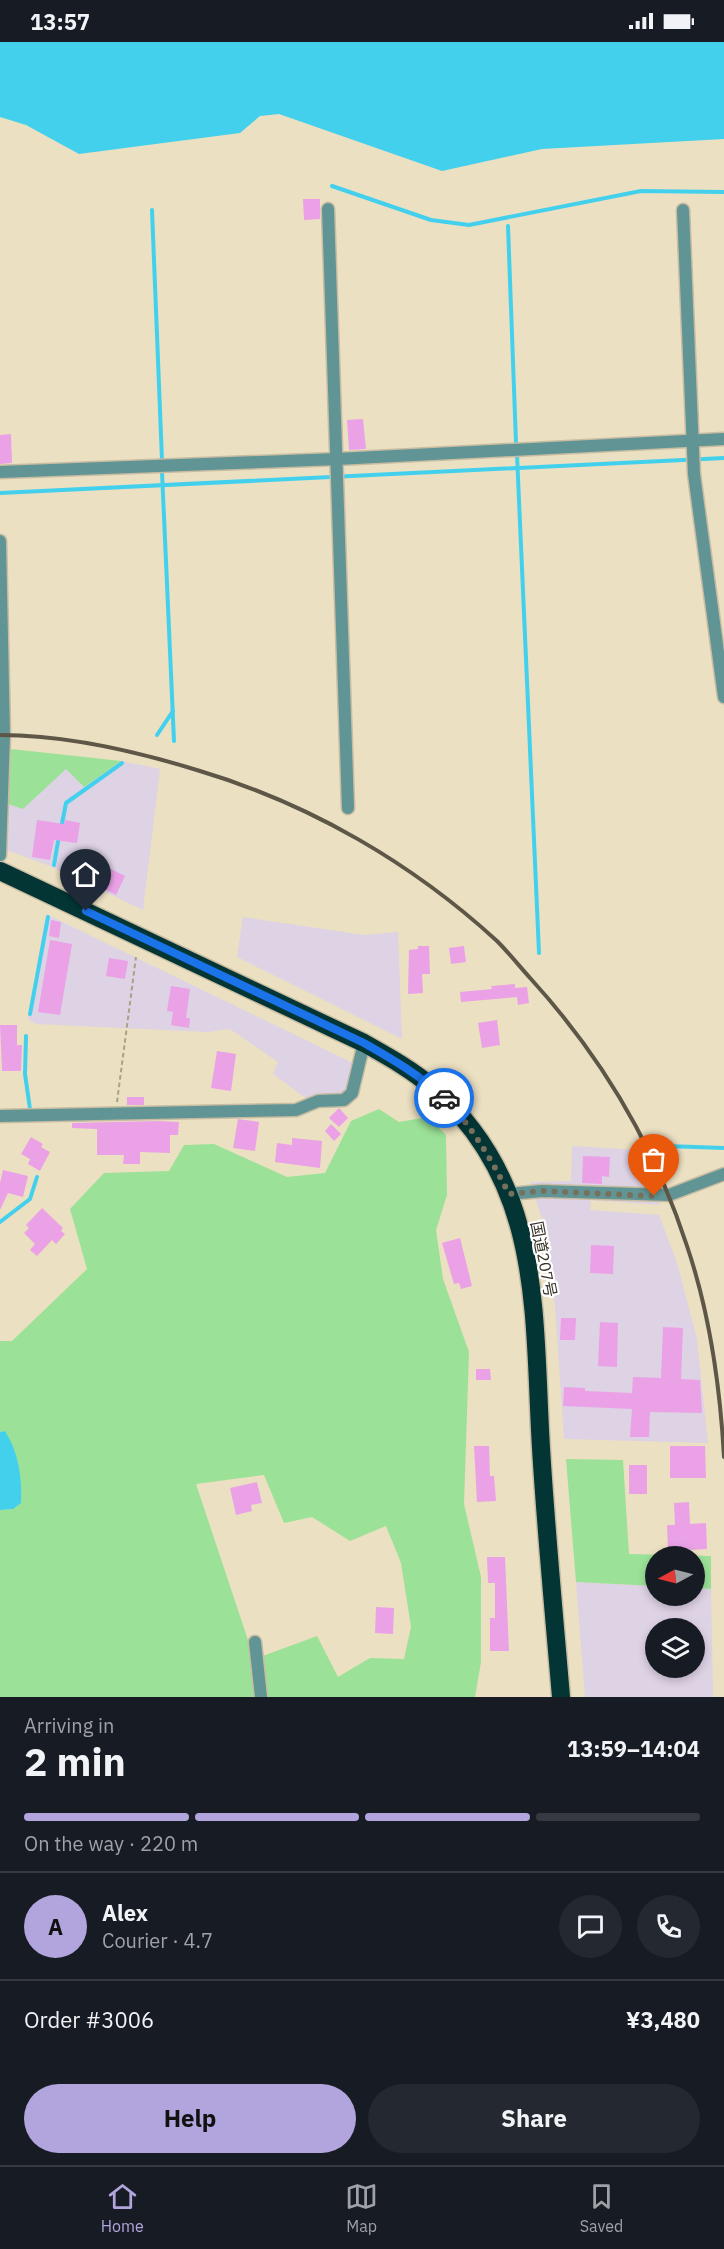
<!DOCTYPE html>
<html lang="en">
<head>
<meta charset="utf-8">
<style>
	body { margin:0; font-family:"IBM Plex Sans","Noto Sans JP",sans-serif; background:#242831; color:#f1f3f6; height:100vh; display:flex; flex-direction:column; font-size:22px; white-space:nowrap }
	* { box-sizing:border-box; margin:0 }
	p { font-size:20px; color:#9ea1a6 }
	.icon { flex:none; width:33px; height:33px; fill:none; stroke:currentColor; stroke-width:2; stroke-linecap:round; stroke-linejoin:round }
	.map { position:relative; height:1655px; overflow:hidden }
	.side { display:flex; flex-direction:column; background:#171b24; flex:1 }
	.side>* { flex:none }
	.needle { width:39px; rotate:263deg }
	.controls { position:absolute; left:645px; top:1504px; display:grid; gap:12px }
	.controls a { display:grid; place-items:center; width:60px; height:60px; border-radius:50%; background:#171b24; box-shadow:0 3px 9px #0003; font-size:30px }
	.pin { position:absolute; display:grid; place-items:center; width:51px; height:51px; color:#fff; margin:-62px -26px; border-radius:50% 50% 50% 0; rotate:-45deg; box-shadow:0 0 6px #0007 }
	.pin .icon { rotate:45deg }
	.courier { position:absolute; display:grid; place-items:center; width:60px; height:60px; margin:-30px; border:4px solid #1a73e8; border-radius:50%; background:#fff; color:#222; box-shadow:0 2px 8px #0007 }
	.overview em { font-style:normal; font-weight:700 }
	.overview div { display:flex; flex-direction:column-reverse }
	.overview { display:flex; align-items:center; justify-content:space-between; height:102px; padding:0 24px }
	h1 { font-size:39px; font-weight:700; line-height:45px }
	.bar { display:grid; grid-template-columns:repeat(4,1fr); gap:9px 6px; align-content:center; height:72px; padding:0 24px }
	.bar i { height:8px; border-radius:4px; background:#363941 }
	.bar .current { background:#b2a4dc }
	.bar p { grid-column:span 4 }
	.line { display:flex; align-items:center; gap:15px; padding:0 24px; border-top:2px solid #363941 }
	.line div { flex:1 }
	.round { display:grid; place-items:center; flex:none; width:63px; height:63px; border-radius:32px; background:#242831 }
	.action { display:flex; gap:12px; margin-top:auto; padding:12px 24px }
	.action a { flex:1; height:69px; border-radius:36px; background:#b2a4dc; color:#111; font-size:24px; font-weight:700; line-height:69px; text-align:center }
	.action a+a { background:#242831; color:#f1f3f6 }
	.status { display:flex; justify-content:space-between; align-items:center; height:42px; padding:0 30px; background:#171b24; direction:ltr }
	.status svg { height:16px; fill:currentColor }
	.tabs { display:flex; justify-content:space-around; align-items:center; height:84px; border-top:2px solid #363941; background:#171b24; font-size:16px; color:#9ea1a6 }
	.tabs a { display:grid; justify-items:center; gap:3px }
	.tabs .current { color:#b2a4dc }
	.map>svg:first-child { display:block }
	.commercial { fill:#ded2e5; fill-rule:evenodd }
	.green { fill:#9be197; fill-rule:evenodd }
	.water { fill:#43d0ed }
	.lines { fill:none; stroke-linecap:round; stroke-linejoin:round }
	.stream { stroke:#43d0ed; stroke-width:4 }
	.building { fill:#eaa1e6 }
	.street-casing { stroke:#c8bda3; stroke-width:15 }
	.highway-casing { stroke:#c8bda3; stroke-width:21 }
	.path { stroke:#aba18a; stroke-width:2; stroke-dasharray:4.5 3; stroke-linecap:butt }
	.street { stroke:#619595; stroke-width:12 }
	.highway { stroke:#033535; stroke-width:18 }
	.rail { stroke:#5e5748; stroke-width:4 }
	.done { stroke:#77705d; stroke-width:6; stroke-dasharray:0 10.8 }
	.route { stroke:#1a73e8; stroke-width:8 }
	.labels { text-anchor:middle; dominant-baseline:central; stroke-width:4.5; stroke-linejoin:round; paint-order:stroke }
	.street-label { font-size:16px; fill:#383327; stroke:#fff }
</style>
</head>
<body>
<div class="status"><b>13:57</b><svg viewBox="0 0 49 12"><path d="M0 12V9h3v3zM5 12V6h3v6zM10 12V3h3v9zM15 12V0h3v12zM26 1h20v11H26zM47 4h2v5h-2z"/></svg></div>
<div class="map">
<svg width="724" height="1655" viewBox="0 0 724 1655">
	<rect width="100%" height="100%" fill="#ece0c2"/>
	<g class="commercial">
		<path d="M121 719 160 727 143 868 50 824 6 808 8 762 23 767 66 726 84 745Z"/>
		<path d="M46 872 355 1022 346 1052 307 1057 273 1032 278 1020 230 987 208 990 36 982 28 977Z"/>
		<path d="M243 875 364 893 398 890 402 997 237 915Z"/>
		<path d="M572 1104 636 1108 660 1163 591 1158 590 1168 659 1173 677 1221 697 1297 708 1401 564 1397 553 1235 544 1183 530 1140 571 1139Z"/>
		<path d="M576 1540 655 1544 656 1554H694L695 1546 711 1547 713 1655H585ZM656 1587H694V1626H656Z"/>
	</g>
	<g class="green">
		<path d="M11 707 121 719 84 745 66 727 23 767 8 762Z"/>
		<path d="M379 1067 399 1080 428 1075 446 1093 447 1153 436 1188 443 1237 469 1310 464 1462 481 1535V1620L475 1655H0V1468L13 1467 5 1389 0 1390V1299H12L87 1227 70 1167 104 1131 169 1129 184 1103 214 1102 287 1135 325 1131 351 1079ZM264 1433 284 1481 312 1475 350 1499 386 1484 401 1521 411 1585 404 1617 370 1616 338 1635 317 1594 252 1618 249 1601 196 1442Z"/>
		<path d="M566 1417 623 1418 629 1512 711 1514V1547L695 1546 694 1515H656L655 1544 576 1540Z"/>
	</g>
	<g class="water">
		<path d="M0 0H724V97L542 107 442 129 279 72 260 74 240 91 79 112 26 83 0 75Z"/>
		<path d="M5 1389C19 1411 22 1436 21 1461L13 1467 0 1468V1390Z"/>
	</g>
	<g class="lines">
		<g class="stream">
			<path d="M332 144 431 178 469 183 641 149 724 150"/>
			<path d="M152 168 162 418"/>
			<path d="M508 184 516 401"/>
			<path d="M517 413 539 911"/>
			<path d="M162 430 174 699"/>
			<path d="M0 451 724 416"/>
			<path d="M157 693 173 669"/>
			<path d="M61 787 66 761 122 721"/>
			<path d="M54 823 59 794"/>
			<path d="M30 972 48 875"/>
			<path d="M26 994 25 1032 30 1067"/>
			<path d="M666 1104 724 1106"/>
			<path d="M0 1180 30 1157 37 1135"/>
		</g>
	</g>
	<g class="building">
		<path d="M303 157H320V177L304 178Z"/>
		<path d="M363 377 366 407 349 408 347 378Z"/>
		<path d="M11 392 12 421 0 422V393Z"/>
		<path d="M37 778 64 782 65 778 80 781 77 801 54 798 50 818 32 815Z"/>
		<path d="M98 827 108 832 111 827 125 834 116 853 91 840Z"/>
		<path d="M51 878 61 880 59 896 49 894Z"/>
		<path d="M50 898 72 902 60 973 38 970Z"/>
		<path d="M418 904H429L430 932H422L423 951 408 952 409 908 418 907Z"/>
		<path d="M464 904 466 920 451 922 449 906Z"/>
		<path d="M109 916 128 919 125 937 106 934Z"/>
		<path d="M515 942V946L527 945 529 961 518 963 517 955 461 960 460 950 492 947 491 944Z"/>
		<path d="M171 944 190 947 186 976H190L189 986 171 983 173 970 167 969Z"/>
		<path d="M497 978 500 1003 482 1006 478 981Z"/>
		<path d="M0 983H17V1003H22L21 1029H2Z"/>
		<path d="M217 1009 236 1012 231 1049 211 1046Z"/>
		<rect x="127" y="1055" width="17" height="8"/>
		<path d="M339 1066 348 1076 339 1085 329 1076Z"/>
		<path d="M238 1077 259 1080 255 1109 233 1106Z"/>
		<path d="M157 1079 179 1080 178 1093H170V1111L140 1110V1122H123L124 1113H97V1087L72 1086V1081Z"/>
		<path d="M331 1082 341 1092 334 1099 325 1089Z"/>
		<path d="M31 1095 43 1102 41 1105 50 1110 40 1129 28 1122 30 1117 21 1112Z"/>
		<path d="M292 1096 322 1099 320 1126 275 1120 277 1101 292 1103Z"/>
		<path d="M583 1114 610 1115 609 1135 602 1134V1142L582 1141Z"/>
		<path d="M3 1128 28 1134 23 1155 8 1151 0 1168V1141Z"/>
		<path d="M42 1166 63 1186 61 1189 65 1192 56 1202 52 1198 37 1214 30 1208 35 1202 24 1191 29 1186 26 1183Z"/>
		<path d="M460 1196 472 1244 461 1247 459 1241 454 1242 442 1201Z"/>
		<path d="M591 1203 614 1204 613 1232 590 1231Z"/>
		<path d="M561 1276H576L575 1298H560Z"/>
		<path d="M600 1280 618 1281 617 1325 598 1324Z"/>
		<path d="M663 1285 683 1286 681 1337 700 1338 702 1371 650 1370 649 1395H630L632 1367 563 1364 564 1345 585 1346V1349L632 1351 633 1335 661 1336Z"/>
		<path d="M476 1327H490L491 1338H476Z"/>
		<path d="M474 1404H489L490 1434H494L496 1459 477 1460Z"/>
		<path d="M670 1404H705L706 1436H670Z"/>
		<rect x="629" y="1423" width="18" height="29"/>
		<path d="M257 1440 262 1461 251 1463 252 1469 236 1473 230 1446Z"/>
		<path d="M689 1460 690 1482 706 1481 707 1507 668 1509 667 1483H675L674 1461Z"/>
		<path d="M487 1515H505L509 1609H490V1576H495V1541H488Z"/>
		<path d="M376 1565 394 1566 393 1592 375 1591Z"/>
	</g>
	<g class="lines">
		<defs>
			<g id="street">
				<path d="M328 167 348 766"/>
				<path d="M683 168 694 432 724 655"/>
				<path d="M0 430 337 417 724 397"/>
				<path d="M0 499 4 693 0 813"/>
				<path d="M0 1074 296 1068 318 1059 344 1058 352 1051 364 1001"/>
				<path d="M509 1152 542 1149 669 1153 724 1132"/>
				<path d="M255 1600 261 1655"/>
			</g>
			<path id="highway" d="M0 829 364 1001C387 1014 411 1027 432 1045 544 1141 533 1273 541 1406 546 1489 554 1572 561 1655"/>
		</defs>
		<use href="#street" class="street-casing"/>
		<use href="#highway" class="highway-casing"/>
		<path class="path" d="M117 1060 136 915"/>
		<use href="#street" class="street"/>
		<use href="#highway" class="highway"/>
		<path class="rail" d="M0 693C67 693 136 709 200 729 310 762 412 821 497 899 509 911 520 925 531 937 601 1014 655 1105 687 1204 710 1272 720 1343 724 1415"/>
	</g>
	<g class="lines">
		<path class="done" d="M444 1056C472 1084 491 1117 509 1152L542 1149 654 1154"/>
		<path class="route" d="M86 869 364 1001C392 1017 420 1033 444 1056"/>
	</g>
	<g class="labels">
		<g class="street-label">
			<text transform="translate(544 1217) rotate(79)">国道207号</text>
		</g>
	</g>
</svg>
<div class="controls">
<a><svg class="needle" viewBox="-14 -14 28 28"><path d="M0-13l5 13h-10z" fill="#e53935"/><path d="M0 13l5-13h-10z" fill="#9ea1a6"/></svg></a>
<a><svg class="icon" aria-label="layers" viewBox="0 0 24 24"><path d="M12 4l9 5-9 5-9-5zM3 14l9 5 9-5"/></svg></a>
</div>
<div class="pin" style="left:654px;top:1154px;background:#ea580c"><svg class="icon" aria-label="bag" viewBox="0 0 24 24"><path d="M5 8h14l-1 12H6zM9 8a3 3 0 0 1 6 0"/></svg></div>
<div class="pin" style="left:86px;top:869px;background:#1f2937"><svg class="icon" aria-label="home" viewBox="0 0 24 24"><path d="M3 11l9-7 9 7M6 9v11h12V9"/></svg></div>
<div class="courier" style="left:444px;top:1056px"><svg class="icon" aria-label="car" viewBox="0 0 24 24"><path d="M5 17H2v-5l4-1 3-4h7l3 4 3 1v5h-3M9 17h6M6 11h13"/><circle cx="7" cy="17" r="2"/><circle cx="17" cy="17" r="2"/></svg></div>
</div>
<section class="side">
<div class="overview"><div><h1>2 min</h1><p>Arriving in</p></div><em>13:59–14:04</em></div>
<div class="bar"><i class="current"></i><i class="current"></i><i class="current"></i><i></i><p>On the way · 220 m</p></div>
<div class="line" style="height:108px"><b class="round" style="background:#b2a4dc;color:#111">A</b><div><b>Alex</b><p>Courier · 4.7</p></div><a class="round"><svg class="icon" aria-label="chat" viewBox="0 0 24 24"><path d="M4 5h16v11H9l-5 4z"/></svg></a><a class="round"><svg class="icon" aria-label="phone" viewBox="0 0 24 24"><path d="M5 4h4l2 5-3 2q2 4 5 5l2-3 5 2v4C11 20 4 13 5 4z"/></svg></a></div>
<div class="line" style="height:78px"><div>Order #3006</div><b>¥3,480</b></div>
<div class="action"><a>Help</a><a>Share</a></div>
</section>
<nav class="tabs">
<a class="current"><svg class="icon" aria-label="home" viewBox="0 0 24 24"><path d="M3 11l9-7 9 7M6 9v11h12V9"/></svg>Home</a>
<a><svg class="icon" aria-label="map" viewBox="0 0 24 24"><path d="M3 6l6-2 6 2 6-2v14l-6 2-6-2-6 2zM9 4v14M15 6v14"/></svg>Map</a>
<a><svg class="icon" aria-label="saved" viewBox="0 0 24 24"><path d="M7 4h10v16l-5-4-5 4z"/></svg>Saved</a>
</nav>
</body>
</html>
